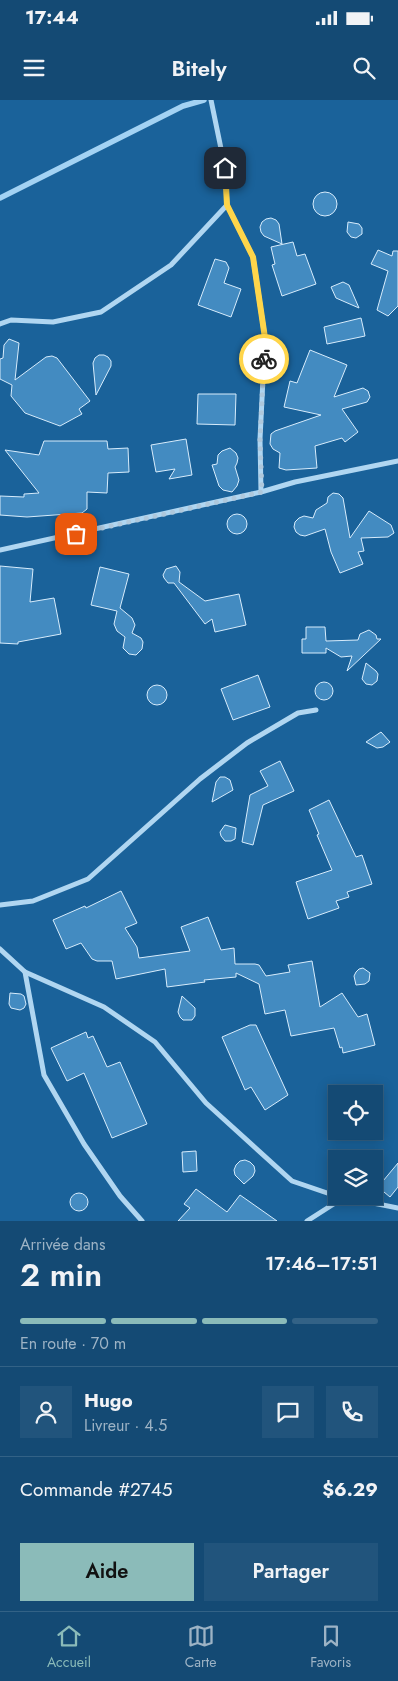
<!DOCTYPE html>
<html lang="fr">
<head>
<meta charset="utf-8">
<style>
	body { margin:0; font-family:Jost,sans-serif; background:#21547c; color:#f1f3f6; height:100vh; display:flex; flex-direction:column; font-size:19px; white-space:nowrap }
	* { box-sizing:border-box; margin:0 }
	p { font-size:16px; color:#9db3c5 }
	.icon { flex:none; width:28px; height:28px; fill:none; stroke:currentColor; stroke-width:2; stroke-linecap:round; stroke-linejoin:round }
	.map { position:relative; height:1121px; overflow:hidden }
	.panel { display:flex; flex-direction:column; background:#144a74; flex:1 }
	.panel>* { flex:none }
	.buttons { position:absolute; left:328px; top:985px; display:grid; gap:10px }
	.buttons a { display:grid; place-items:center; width:55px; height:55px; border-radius:0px; background:#144a74; box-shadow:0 2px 12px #0003,0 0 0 1px #336286; font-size:25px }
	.pin { position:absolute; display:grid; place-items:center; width:42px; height:42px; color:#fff; margin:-21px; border-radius:10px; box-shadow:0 2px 8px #0006 }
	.courier { position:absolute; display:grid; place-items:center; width:50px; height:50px; margin:-25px; border:4px solid #ffd54a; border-radius:50%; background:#fff; color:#222; box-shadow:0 1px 6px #0007 }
	.head em { font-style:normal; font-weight:600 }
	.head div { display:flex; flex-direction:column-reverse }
	.head { display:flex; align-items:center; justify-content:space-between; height:85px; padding:0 20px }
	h1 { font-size:32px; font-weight:600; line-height:38px }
	.bar { display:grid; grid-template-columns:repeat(4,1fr); gap:8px 5px; align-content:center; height:60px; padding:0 20px }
	.bar i { height:6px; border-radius:4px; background:#336286 }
	.bar .selected { background:#8bbbb9 }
	.bar p { grid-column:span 4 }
	.line { display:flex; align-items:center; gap:12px; padding:0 20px; border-top:1px solid #336286 }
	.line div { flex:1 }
	.round { display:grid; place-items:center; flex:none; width:52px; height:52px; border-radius:0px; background:#21547c }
	.cta { display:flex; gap:10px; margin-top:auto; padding:10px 20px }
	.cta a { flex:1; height:58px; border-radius:0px; background:#8bbbb9; color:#111; font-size:20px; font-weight:600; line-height:58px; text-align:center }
	.cta a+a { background:#21547c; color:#f1f3f6 }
	.status { display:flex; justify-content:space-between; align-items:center; height:35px; padding:0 25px; background:#144a74; direction:ltr }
	.status svg { height:14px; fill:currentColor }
	header { display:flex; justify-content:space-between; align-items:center; height:65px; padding:0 20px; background:#144a74; font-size:22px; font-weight:600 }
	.tab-bar { display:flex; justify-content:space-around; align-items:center; height:70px; border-top:1px solid #336286; background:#144a74; font-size:14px; color:#9db3c5 }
	.tab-bar a { display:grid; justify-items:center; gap:2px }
	.tab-bar .selected { color:#8bbbb9 }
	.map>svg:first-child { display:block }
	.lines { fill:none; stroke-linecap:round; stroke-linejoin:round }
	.stream { stroke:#a3d2f3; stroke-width:5.5 }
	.building { fill:#438bc1; stroke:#d7ecfc }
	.minor { stroke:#b0d6f1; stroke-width:5 }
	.done { stroke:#afc8dc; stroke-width:5; stroke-dasharray:0 9 }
	.route { stroke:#ffd54a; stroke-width:6 }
</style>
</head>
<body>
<div class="status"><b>17:44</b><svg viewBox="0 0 49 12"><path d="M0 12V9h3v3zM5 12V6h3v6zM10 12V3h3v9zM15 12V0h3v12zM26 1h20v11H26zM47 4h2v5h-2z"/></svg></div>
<header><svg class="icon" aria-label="menu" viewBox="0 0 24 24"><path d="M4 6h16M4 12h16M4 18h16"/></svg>Bitely<svg class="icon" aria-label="search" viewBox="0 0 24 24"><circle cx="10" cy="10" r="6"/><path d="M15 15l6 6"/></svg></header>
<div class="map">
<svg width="398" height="1121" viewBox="0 0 398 1121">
	<rect width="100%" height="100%" fill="#1a629a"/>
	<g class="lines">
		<path class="stream" d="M0 98 183 6 204 0"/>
	</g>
	<g class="building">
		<circle cx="325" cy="104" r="12"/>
		<path d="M271 118 276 120 279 124 282 144 264 136 261 132 260 127 262 122 266 119Z"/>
		<path d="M348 122 359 124 362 128V134L356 138 351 137 347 132Z"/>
		<path d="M293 142 297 156 305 154 316 184 282 196 272 165 275 164 271 147Z"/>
		<path d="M378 150 392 156 393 151H398V206L388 216 377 210 388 171 371 164Z"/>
		<path d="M215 159 226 162 229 168 224 183 241 189 231 217 198 205Z"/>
		<path d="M343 182 349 185 359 208 336 198 331 187Z"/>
		<path d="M361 218 365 236 327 244 324 227Z"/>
		<path d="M9 239 19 243 15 280 46 257 52 256 57 258 90 301 79 309 82 314 60 326 25 313 11 296 12 285 0 279V259L3 258 4 245Z"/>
		<path d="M310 250 347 265 334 297 363 288 368 291 370 297 367 302 342 309 358 332 345 342 342 338 315 346 317 368 286 370 279 368 280 353 273 349 270 344 271 334 275 331 321 315 284 307 290 281 297 283Z"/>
		<path d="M99 255H104L108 257 111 261V266L96 295 93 263 95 258Z"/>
		<path d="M198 294H236L235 325 197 324Z"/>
		<path d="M186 339 192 375 169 379 175 369 156 372 151 345Z"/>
		<path d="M44 341H107L108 349 128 348 129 372 108 373 107 393 87 392V409L82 413 27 417 0 415V396L24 397V394L39 393 5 350 39 355Z"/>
		<path d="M230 348 236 353 238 358 237 363 235 367 239 380 237 386 232 392 223 390 219 386 212 365 217 364 218 355 222 351Z"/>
		<path d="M333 393 339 394 343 398 350 438 369 411 391 425 394 433 388 437 361 438 364 451 358 452 363 464 340 473 331 452 325 429 305 436 300 435 296 432 294 427 295 422 299 418 304 416 313 418 316 410 327 403 328 397Z"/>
		<circle cx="237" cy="424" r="10"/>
		<path d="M0 466 33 469 30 502 54 498 61 534 18 542V544L0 543Z"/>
		<path d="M176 466 180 472 179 482 205 501 239 494 246 525 215 532 212 519 205 524 174 483H168L164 478 163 475 166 469Z"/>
		<path d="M100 467 129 474 120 508 132 518 135 525 132 533 141 538 143 542 142 549 136 555 129 554 123 548 125 537 117 531 114 524 117 511 91 505Z"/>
		<path d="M306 527H325L326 541 358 540 360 534 369 530 376 535 377 539H381L347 571 352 556 341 557 326 548V553H302V539H306Z"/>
		<path d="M366 563 376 571 378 574 377 581 372 585 366 584 362 579Z"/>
		<path d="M258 575 270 607 233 620 221 589Z"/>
		<circle cx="324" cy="591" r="9"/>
		<circle cx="157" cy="595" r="10"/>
		<path d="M381 632 390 642 383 647 377 648 366 642Z"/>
		<path d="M280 661 294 691 263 705 253 745 242 742 250 695 268 686 260 671Z"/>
		<path d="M220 677H225L230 680 233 690 212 702 216 682Z"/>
		<path d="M329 700 356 757 362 755 372 784 347 792 349 797 336 801 339 808 308 819 296 782 332 770 317 735 319 734 309 710Z"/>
		<path d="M225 725 236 728 235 739 231 741H225L221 736 220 732Z"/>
		<path d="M121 791 137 823 125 828 137 847 139 858 190 851 181 827 208 817 221 850 234 848 235 864H255L259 865 266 876 290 872 288 865 312 861 320 907 342 893 358 917 367 914 375 945 343 953 342 947 340 948 334 928 291 936 285 910 265 914 259 884 236 873V877L204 880 205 882 167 887 165 869 116 879 112 861H97L92 859 81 843 66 849 53 820 85 806 86 808Z"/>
		<path d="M363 868 370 873 369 881 365 884 356 885 354 876 356 872 359 869Z"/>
		<path d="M10 893 21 894 24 896 26 904 24 908 20 910 11 908 9 904Z"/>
		<path d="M182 896 195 908V916L192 920H183L180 917 178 912Z"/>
		<path d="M250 925H256L288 995 265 1010 251 987 245 990 222 937Z"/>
		<path d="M86 932 88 938 93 936 107 967 120 962 147 1024 112 1038 84 973 67 981 51 948Z"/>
		<path d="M196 1051 197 1071 183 1072 182 1052Z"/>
		<path d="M245 1060 250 1062 254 1066 255 1071 253 1076 244 1084 235 1075 234 1070 236 1065 240 1061Z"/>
		<path d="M398 1063V1087L390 1097 378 1087Z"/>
		<path d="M196 1089 227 1112 240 1095 277 1121H178L190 1108 184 1104Z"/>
		<circle cx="79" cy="1102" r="9"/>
	</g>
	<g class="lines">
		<g class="minor">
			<path d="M227 105 253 157 265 238 260 339 261 392"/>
			<path d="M0 224 11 220 53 222 101 212 171 165 227 105 225 68 211 0"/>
			<path d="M0 450 261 392 295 382 398 361"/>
			<path d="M0 805 33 801 88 779 200 679 247 643 298 613 316 610"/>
			<path d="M0 849 25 872 104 907 155 942 206 1003 292 1081 336 1096"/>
			<path d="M25 872 44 975 84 1044 120 1096 142 1121"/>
			<path d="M338 1096 398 1108"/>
			<path d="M307 1121 343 1098"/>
		</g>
	</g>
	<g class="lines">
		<path class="done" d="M76 434 262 392 260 339 264 259"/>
		<path class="route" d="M225 68 227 105 253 157 265 238 264 259"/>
	</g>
</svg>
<div class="buttons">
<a><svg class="icon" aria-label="locate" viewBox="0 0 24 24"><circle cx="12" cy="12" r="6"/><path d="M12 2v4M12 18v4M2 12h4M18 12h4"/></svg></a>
<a><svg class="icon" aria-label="layers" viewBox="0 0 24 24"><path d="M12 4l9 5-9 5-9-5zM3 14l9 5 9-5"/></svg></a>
</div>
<div class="pin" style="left:76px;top:434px;background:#ea580c"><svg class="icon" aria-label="bag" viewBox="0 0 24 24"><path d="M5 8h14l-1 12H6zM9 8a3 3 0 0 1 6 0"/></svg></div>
<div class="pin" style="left:225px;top:68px;background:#1f2937"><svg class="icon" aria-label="home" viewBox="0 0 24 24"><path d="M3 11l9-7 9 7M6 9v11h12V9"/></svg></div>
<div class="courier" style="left:264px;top:259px"><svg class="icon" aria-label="bike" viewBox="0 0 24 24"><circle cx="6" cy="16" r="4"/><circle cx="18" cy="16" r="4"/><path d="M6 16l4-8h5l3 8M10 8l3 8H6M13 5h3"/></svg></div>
</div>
<section class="panel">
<div class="head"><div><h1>2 min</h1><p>Arrivée dans</p></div><em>17:46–17:51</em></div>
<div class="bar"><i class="selected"></i><i class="selected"></i><i class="selected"></i><i></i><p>En route · 70 m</p></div>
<div class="line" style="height:90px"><a class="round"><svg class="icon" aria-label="person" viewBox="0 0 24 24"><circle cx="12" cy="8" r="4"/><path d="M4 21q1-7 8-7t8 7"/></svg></a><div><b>Hugo</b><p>Livreur · 4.5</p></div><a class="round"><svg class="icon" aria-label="chat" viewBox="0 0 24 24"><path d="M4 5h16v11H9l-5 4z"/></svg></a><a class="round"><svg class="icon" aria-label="phone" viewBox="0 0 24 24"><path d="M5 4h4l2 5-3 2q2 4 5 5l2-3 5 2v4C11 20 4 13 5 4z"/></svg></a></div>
<div class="line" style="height:65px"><div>Commande #2745</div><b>$6.29</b></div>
<div class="cta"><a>Aide</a><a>Partager</a></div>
</section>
<nav class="tab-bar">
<a class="selected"><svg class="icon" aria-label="home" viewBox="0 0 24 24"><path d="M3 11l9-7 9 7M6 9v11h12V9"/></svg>Accueil</a>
<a><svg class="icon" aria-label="map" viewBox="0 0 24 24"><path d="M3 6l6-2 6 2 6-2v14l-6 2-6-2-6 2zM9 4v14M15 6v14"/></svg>Carte</a>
<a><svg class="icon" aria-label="saved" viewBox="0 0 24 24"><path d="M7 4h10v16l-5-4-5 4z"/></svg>Favoris</a>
</nav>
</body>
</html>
